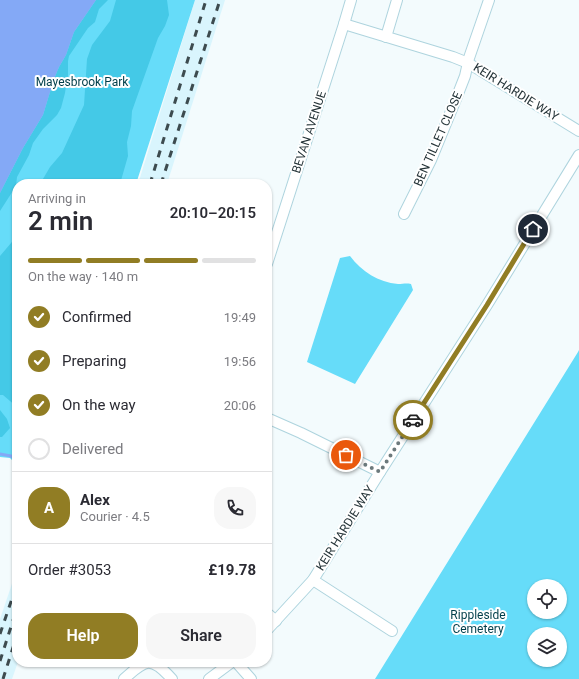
<!DOCTYPE html>
<html lang="en">
<head>
<meta charset="utf-8">
<style>
	body { margin:0; font-family:Roboto,sans-serif; background:#f7f7f7; color:#2b2b33; height:100vh; display:flex; flex-direction:column; font-size:15px; white-space:nowrap }
	* { box-sizing:border-box; margin:0 }
	p { font-size:13px; color:#7c7c81 }
	.icon { flex:none; width:22px; height:22px; fill:none; stroke:currentColor; stroke-width:2; stroke-linecap:round; stroke-linejoin:round }
	.map { position:relative; flex:1; overflow:hidden }
	.sheet { position:absolute; left:12px; top:179px; width:260px; height:488px; display:flex; flex-direction:column; background:#fff; border-radius:16px; box-shadow:0 1px 3px #0004 }
	.sheet>* { flex:none }
	.controls { position:absolute; left:527px; top:579px; display:grid; gap:8px }
	.controls a { display:grid; place-items:center; width:40px; height:40px; border-radius:50%; background:#fff; box-shadow:0 1px 3px #0004; font-size:20px }
	.pin { position:absolute; display:grid; place-items:center; width:34px; height:34px; color:#fff; margin:-17px; border:2px solid #fff; border-radius:50%; box-shadow:0 1px 4px #0007 }
	.courier { position:absolute; display:grid; place-items:center; width:40px; height:40px; margin:-20px; border:3px solid #917d24; border-radius:50%; background:#fff; color:#222; box-shadow:0 1px 5px #0007 }
	.headline em { font-style:normal; font-weight:600 }
	.headline div { display:flex; flex-direction:column-reverse }
	.headline { display:flex; align-items:center; justify-content:space-between; height:68px; padding:0 16px }
	h1 { font-size:26px; font-weight:600; line-height:30px }
	.bar { display:grid; grid-template-columns:repeat(4,1fr); gap:6px 4px; align-content:center; height:48px; padding:0 16px }
	.bar i { height:5px; border-radius:3px; background:#e1e1e2 }
	.bar .current { background:#917d24 }
	.bar p { grid-column:span 4 }
	.line { display:flex; align-items:center; gap:10px; padding:0 16px; border-top:1px solid #e1e1e2 }
	.line div { flex:1 }
	.round { display:grid; place-items:center; flex:none; width:42px; height:42px; border-radius:16px; background:#f7f7f7 }
	ol { padding:0 16px; list-style:none }
	li { display:flex; align-items:center; gap:12px; height:44px }
	li p { margin-inline-start:auto }
	li .icon { padding:4px; border-radius:50%; background:#917d24; color:#fff; stroke-width:4 }
	li:last-child { color:#7c7c81 }
	li i { width:22px; height:22px; border:2px solid #e1e1e2; border-radius:50% }
	.button { display:flex; gap:8px; margin-top:auto; padding:8px 16px }
	.button a { flex:1; height:46px; border-radius:16px; background:#917d24; color:#fff; font-size:16px; font-weight:600; line-height:46px; text-align:center }
	.button a+a { background:#f7f7f7; color:#2b2b33 }
	.map>svg:first-child { display:block }
	.built { fill:#d9f5fd }
	.green { fill:#66dcf9; fill-rule:evenodd }
	.forest { fill:#44c9e7 }
	.water { fill:#84a9f6 }
	.lines { fill:none; stroke-linecap:round; stroke-linejoin:round }
	.stream { stroke:#84a9f6; stroke-width:3 }
	.street-casing { stroke:#aed4de; stroke-width:12 }
	.street { stroke:#fff; stroke-width:10 }
	.rail { stroke:#3d4b4f; stroke-width:3; stroke-dasharray:7 7; stroke-linecap:butt }
	.done { stroke:#6d7a7d; stroke-width:4; stroke-dasharray:0 7.2 }
	.route { stroke:#917d24; stroke-width:5 }
	.labels { text-anchor:middle; dominant-baseline:central; stroke-width:4; stroke-linejoin:round; paint-order:stroke }
	.park-label { font-size:12px; fill:#003e4a; stroke:#fff }
	.street-label { font-size:12px; fill:#253438; stroke:#fff }
</style>
</head>
<body>
<div class="map">
<svg width="579" height="679" viewBox="0 0 579 679">
	<rect width="100%" height="100%" fill="#f3fbfd"/>
	<g class="built">
		<path d="M195 0H225L167 184H138Z"/>
		<path d="M17 569 18 662 12 679H0V619Z"/>
	</g>
	<g class="green">
		<path d="M0 0H195L136 184H17V465L10 458 0 457Z"/>
		<path d="M350 256C362 272 378 282 398 284 403 284 406 283 411 284L413 290 355 384 307 362 340 258Z"/>
		<path d="M579 350V679H375L578 352ZM534 586H560V612H534ZM534 634H560V660H534Z"/>
	</g>
	<g class="forest">
		<path d="M96 0H108L99 9 95 22 88 28 69 56 68 61V81L66 86 65 93 61 108 57 115 43 129 33 143 29 155 17 177 16 186 0 211V193L23 148 43 115 54 79 59 67 66 55 74 32Z"/>
		<path d="M116 0H167L169 15 165 26 158 38 132 111 131 126 127 142 128 156 120 184H40L50 167 62 153 84 105 87 59 92 45 110 21Z"/>
		<path d="M17 236V407L3 395H0V256Z"/>
		<path d="M0 410 7 419 10 428 2 437H0Z"/>
	</g>
	<path class="water" d="M0 0H96L74 32 66 55 59 67 54 79 43 115 23 148 0 193Z"/>
	<g class="lines">
		<path class="stream" d="M0 454 11 456 17 460"/>
		<defs>
			<g id="street">
				<path d="M344 24 453 57 468 63 579 131"/>
				<path d="M386 37 397 0"/>
				<path d="M404 214 431 160 456 99 465 76 469 58 489 0"/>
				<path d="M267 264 344 24 351 0"/>
				<path d="M267 418 301 433 380 472"/>
				<path d="M313 580 392 631"/>
				<path d="M267 613 276 621"/>
				<path d="M267 630 313 580 380 472 487 305 579 155"/>
				<path d="M236 662 251 679"/>
				<path d="M124 679C146 659 151 656 172 679"/>
				<path d="M209 679 232 662"/>
			</g>
		</defs>
		<use href="#street" class="street-casing"/>
		<use href="#street" class="street"/>
		<g class="rail">
			<path d="M150 184 206 0"/>
			<path d="M161 184 220 0"/>
			<path d="M0 634 17 584"/>
			<path d="M0 661 17 608"/>
			<path d="M3 679 17 635"/>
		</g>
	</g>
	<g class="lines">
		<path class="done" d="M346 455 380 472 413 420"/>
		<path class="route" d="M413 420 487 305 533 229"/>
	</g>
	<g class="labels">
		<g class="park-label">
			<text x="82" y="82">Mayesbrook Park</text>
			<text x="478" y="615">Rippleside<tspan x="478" dy="14">Cemetery</tspan></text>
		</g>
		<g class="street-label">
			<text transform="translate(516 92) rotate(32)">KEIR HARDIE WAY</text>
			<text transform="translate(309 132) rotate(-72)">BEVAN AVENUE</text>
			<text transform="translate(438 139) rotate(-66)">BEN TILLET CLOSE</text>
			<text transform="translate(345 528) rotate(-58)">KEIR HARDIE WAY</text>
		</g>
	</g>
</svg>
<div class="controls">
<a><svg class="icon" aria-label="locate" viewBox="0 0 24 24"><circle cx="12" cy="12" r="6"/><path d="M12 2v4M12 18v4M2 12h4M18 12h4"/></svg></a>
<a><svg class="icon" aria-label="layers" viewBox="0 0 24 24"><path d="M12 4l9 5-9 5-9-5zM3 14l9 5 9-5"/></svg></a>
</div>
<div class="pin" style="left:346px;top:455px;background:#ea580c"><svg class="icon" aria-label="bag" viewBox="0 0 24 24"><path d="M5 8h14l-1 12H6zM9 8a3 3 0 0 1 6 0"/></svg></div>
<div class="pin" style="left:533px;top:229px;background:#1f2937"><svg class="icon" aria-label="home" viewBox="0 0 24 24"><path d="M3 11l9-7 9 7M6 9v11h12V9"/></svg></div>
<div class="courier" style="left:413px;top:420px"><svg class="icon" aria-label="car" viewBox="0 0 24 24"><path d="M5 17H2v-5l4-1 3-4h7l3 4 3 1v5h-3M9 17h6M6 11h13"/><circle cx="7" cy="17" r="2"/><circle cx="17" cy="17" r="2"/></svg></div>
<section class="sheet">
<div class="headline"><div><h1>2 min</h1><p>Arriving in</p></div><em>20:10–20:15</em></div>
<div class="bar"><i class="current"></i><i class="current"></i><i class="current"></i><i></i><p>On the way · 140 m</p></div>
<ol>
<li><svg class="icon" aria-label="check" viewBox="0 0 24 24"><path d="M5 12l5 5 9-10"/></svg>Confirmed<p>19:49</p></li>
<li><svg class="icon" aria-label="check" viewBox="0 0 24 24"><path d="M5 12l5 5 9-10"/></svg>Preparing<p>19:56</p></li>
<li><svg class="icon" aria-label="check" viewBox="0 0 24 24"><path d="M5 12l5 5 9-10"/></svg>On the way<p>20:06</p></li>
<li><i></i>Delivered</li>
</ol>
<div class="line" style="height:72px"><b class="round" style="background:#917d24;color:#fff">A</b><div><b>Alex</b><p>Courier · 4.5</p></div><a class="round"><svg class="icon" aria-label="phone" viewBox="0 0 24 24"><path d="M5 4h4l2 5-3 2q2 4 5 5l2-3 5 2v4C11 20 4 13 5 4z"/></svg></a></div>
<div class="line" style="height:52px"><div>Order #3053</div><b>£19.78</b></div>
<div class="button"><a>Help</a><a>Share</a></div>
</section>
</div>
</body>
</html>
